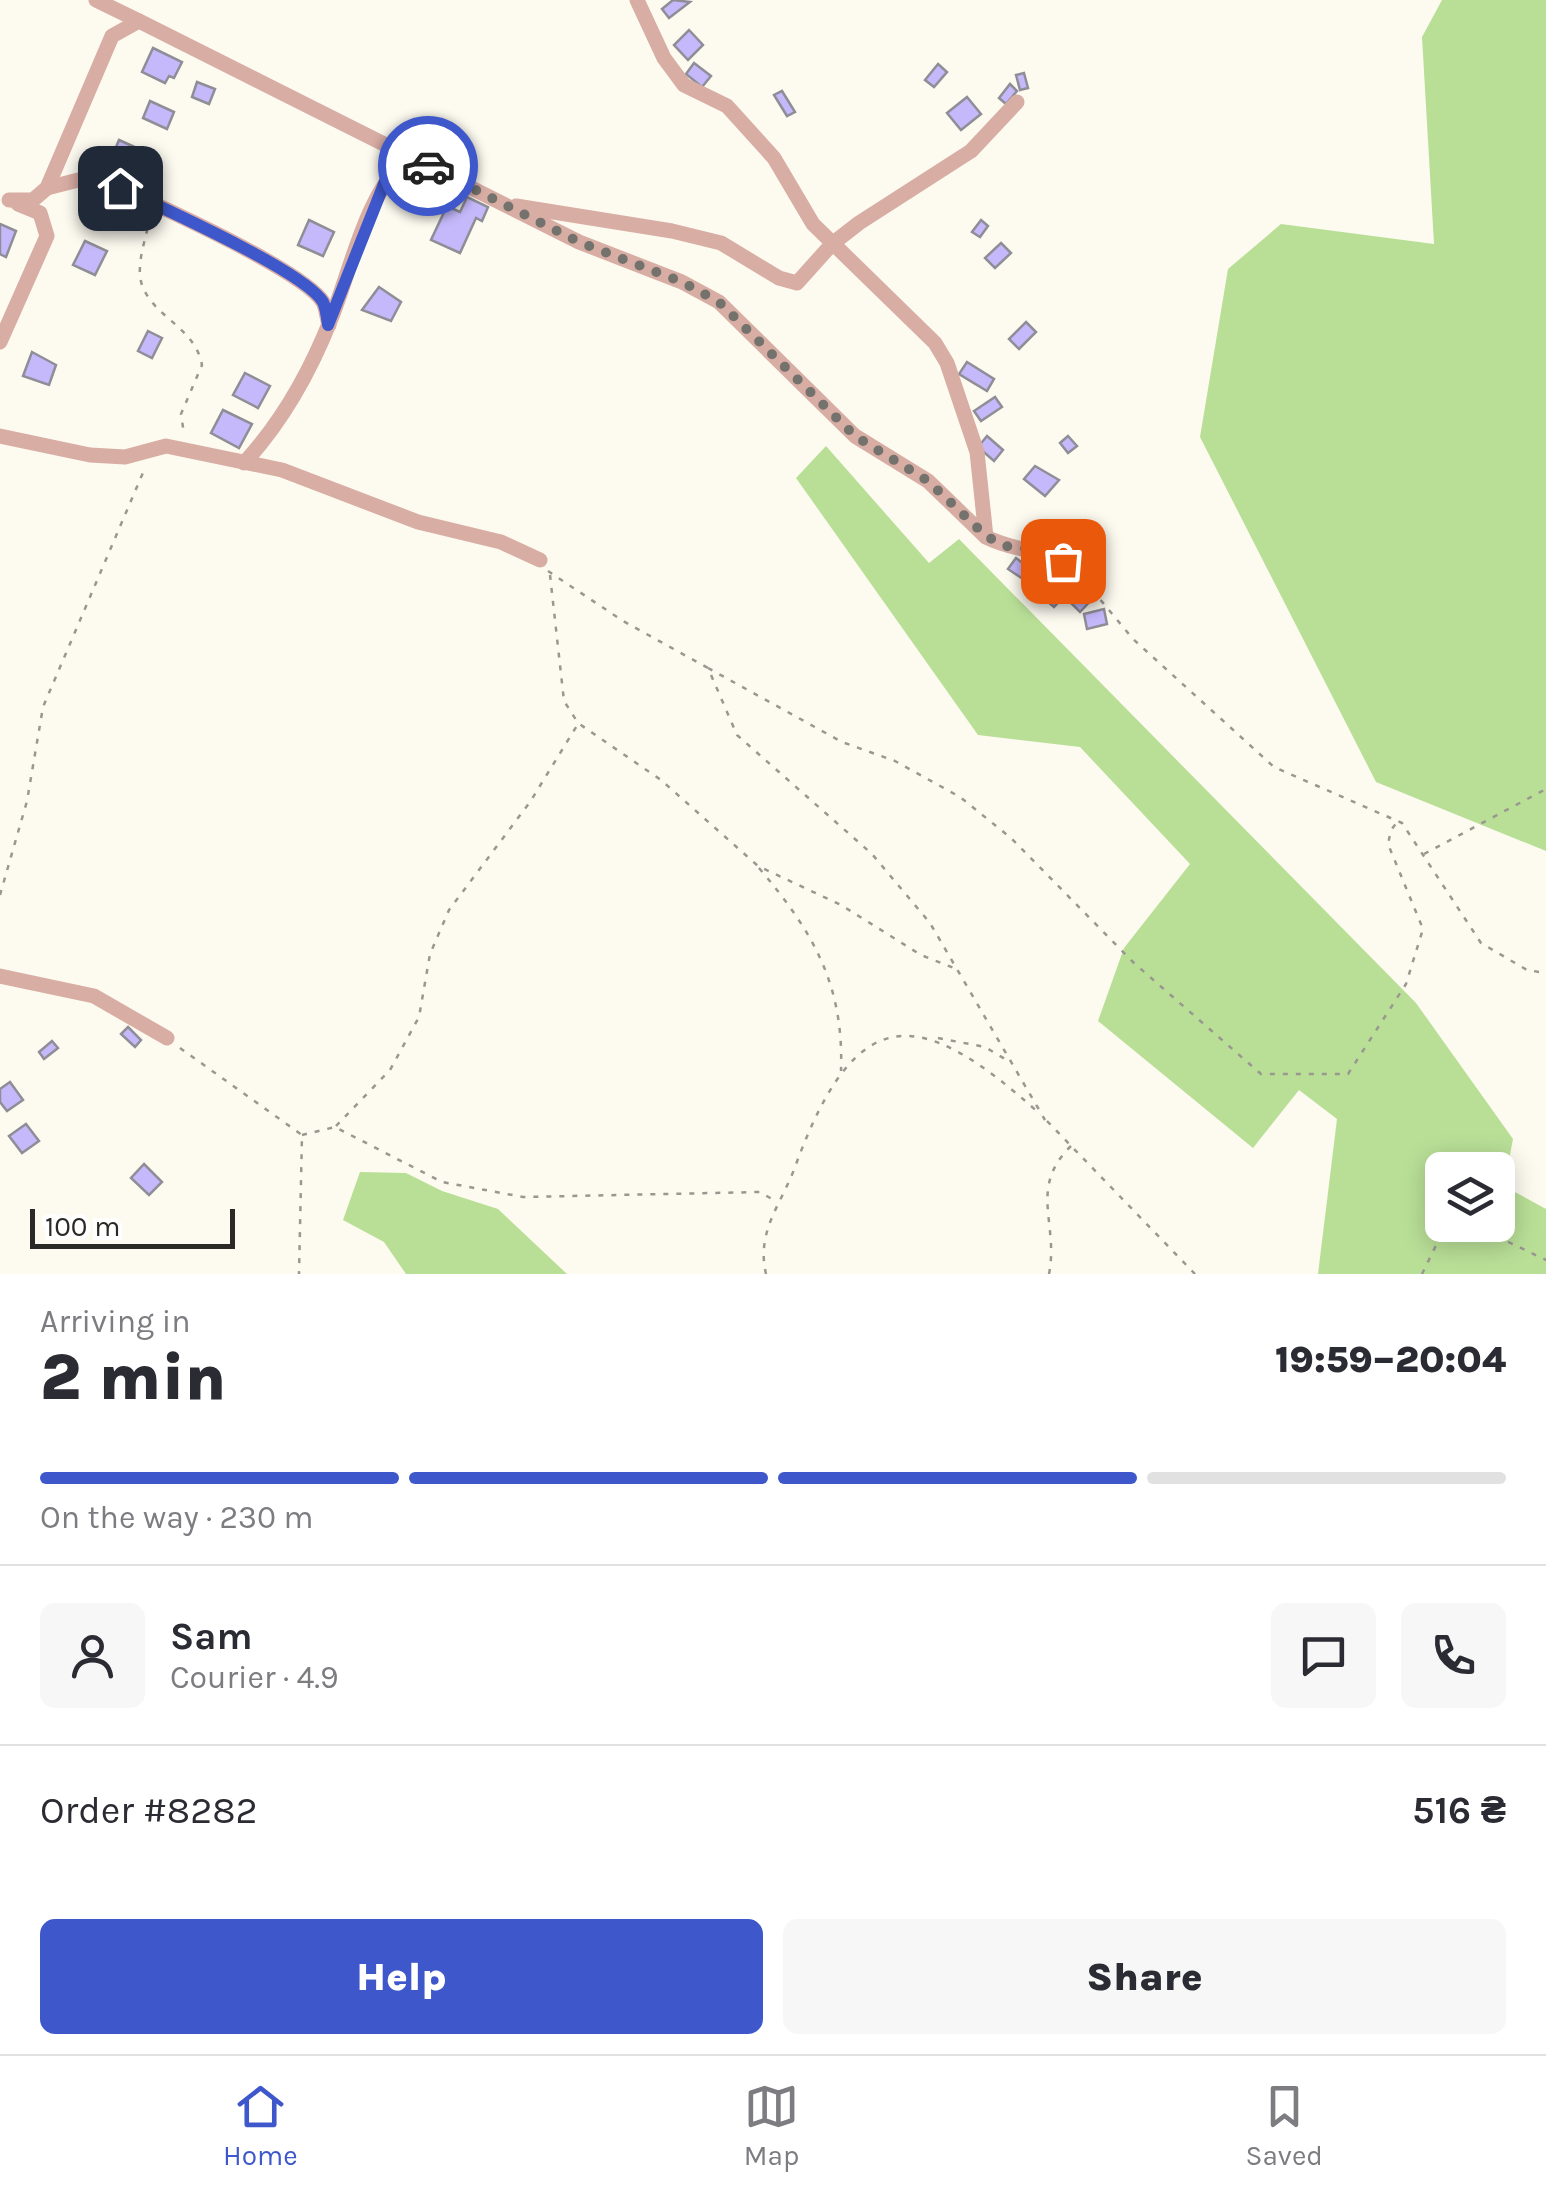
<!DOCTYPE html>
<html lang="en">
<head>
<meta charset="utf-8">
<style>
	body { margin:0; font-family:Karla,sans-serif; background:#f7f7f7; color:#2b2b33; height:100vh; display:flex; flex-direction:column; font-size:38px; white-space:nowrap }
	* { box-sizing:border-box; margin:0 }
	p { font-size:32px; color:#7c7c81 }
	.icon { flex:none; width:55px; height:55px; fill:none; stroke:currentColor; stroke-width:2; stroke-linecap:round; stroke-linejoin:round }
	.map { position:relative; height:1274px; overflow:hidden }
	.sheet { display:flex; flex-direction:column; background:#fff; flex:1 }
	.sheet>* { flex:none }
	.controls { position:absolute; left:1425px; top:1152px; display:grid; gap:20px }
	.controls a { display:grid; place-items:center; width:90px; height:90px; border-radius:15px; background:#fff; box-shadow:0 5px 25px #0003; font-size:50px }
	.scale { position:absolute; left:30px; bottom:25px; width:205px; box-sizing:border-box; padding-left:10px; border:5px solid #2a2925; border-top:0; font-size:28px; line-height:35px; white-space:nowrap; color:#2a2925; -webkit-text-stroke:8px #fff; paint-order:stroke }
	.pin { position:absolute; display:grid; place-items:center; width:85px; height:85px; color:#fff; margin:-42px; border-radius:20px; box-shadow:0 5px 15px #0006 }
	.courier { position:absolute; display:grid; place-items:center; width:100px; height:100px; margin:-50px; border:8px solid #3e58cb; border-radius:50%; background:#fff; color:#222; box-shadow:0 2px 12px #0007 }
	.headline em { font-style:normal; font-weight:800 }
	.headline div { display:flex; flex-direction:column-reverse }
	.headline { display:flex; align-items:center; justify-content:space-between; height:170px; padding:0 40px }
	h1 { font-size:65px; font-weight:800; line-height:75px }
	.bar { display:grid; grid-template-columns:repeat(4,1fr); gap:15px 10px; align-content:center; height:120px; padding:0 40px }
	.bar i { height:12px; border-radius:8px; background:#e1e1e2 }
	.bar .selected { background:#3e58cb }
	.bar p { grid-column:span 4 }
	.line { display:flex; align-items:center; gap:25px; padding:0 40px; border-top:2px solid #e1e1e2 }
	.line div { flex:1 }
	.round { display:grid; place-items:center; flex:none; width:105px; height:105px; border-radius:15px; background:#f7f7f7 }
	.cta { display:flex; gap:20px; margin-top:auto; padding:20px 40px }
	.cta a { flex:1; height:115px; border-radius:15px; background:#3e58cb; color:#fff; font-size:40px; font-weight:800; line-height:115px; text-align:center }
	.cta a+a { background:#f7f7f7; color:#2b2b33 }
	.menu { display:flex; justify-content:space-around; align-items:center; height:140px; border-top:2px solid #e1e1e2; background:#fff; font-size:28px; color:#7c7c81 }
	.menu a { display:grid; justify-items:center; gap:5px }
	.menu .selected { color:#3e58cb }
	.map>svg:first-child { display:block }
	.green { fill:#b9df97; fill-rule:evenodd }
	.building { fill:#c5b9fb; stroke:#8f8e97; stroke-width:2.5 }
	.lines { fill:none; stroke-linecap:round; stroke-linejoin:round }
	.path { stroke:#999790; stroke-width:2.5; stroke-dasharray:5 8; stroke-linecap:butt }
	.minor { stroke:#d8ada4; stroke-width:15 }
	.done { stroke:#74726c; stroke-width:10; stroke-dasharray:0 18 }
	.route { stroke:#3e58cb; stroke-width:12 }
</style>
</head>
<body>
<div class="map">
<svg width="1546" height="1274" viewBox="0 0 1546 1274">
	<rect width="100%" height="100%" fill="#fdfaf0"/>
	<g class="green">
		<path d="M1442 0H1546V851L1376 782 1200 437 1228 269 1281 224 1434 244 1422 37Z"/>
		<path d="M826 446 929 563 959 539 1416 1003 1513 1139 1504 1186 1546 1209V1274H1318L1337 1119 1299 1090 1253 1148 1098 1021 1124 948 1190 864 1080 747 978 735 796 478ZM1442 1170H1498V1225H1442Z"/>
		<path d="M360 1172 406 1173 442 1191 498 1209 567 1274H406L384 1242 343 1220Z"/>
	</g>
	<g class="building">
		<path d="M673 0 690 2 669 18 662 9Z"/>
		<path d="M689 30 703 45 688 60 674 45Z"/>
		<path d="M153 48 182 62 174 78 169 76 165 83 142 72Z"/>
		<path d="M694 63 711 76 702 87 686 74Z"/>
		<path d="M938 64 947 72 934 87 925 80Z"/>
		<path d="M1024 73 1028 88 1020 90 1016 75Z"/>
		<path d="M197 82 215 89 209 104 192 97Z"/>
		<path d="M1010 84 1017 91 1006 104 999 98Z"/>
		<path d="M782 91 795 112 787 116 774 95Z"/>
		<path d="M967 97 981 114 961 130 947 113Z"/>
		<path d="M150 101 174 112 167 129 143 118Z"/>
		<path d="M119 140 148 153 142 167 113 154Z"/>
		<path d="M467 197 488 207 482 221 476 218 460 253 431 240 447 206 460 212Z"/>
		<path d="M309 220 334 232 323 256 298 245Z"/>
		<path d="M981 220 988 226 980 237 972 232Z"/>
		<path d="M0 224 16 231 6 257 0 254Z"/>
		<path d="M85 241 107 251 95 275 73 265Z"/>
		<path d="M1001 243 1011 253 995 268 985 258Z"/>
		<path d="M379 287 401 302 391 321 362 310Z"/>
		<path d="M1026 322 1036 332 1019 349 1009 339Z"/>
		<path d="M148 331 162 338 152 358 138 351Z"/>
		<path d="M32 352 56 365 49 385 23 376Z"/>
		<path d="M967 362 994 379 987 391 959 374Z"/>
		<path d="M245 373 270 386 258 408 233 395Z"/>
		<path d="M995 397 1002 407 981 421 974 411Z"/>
		<path d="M223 410 252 424 239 448 211 433Z"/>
		<path d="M987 436 1003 450 994 461 978 447Z"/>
		<path d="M1068 436 1077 446 1068 453 1060 443Z"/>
		<path d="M1035 466 1059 480 1045 496 1024 479Z"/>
		<path d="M1016 558 1033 571 1026 581 1008 569Z"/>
		<path d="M1043 580 1063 597 1054 607 1034 590Z"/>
		<path d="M1080 584 1094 597 1080 612 1066 598Z"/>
		<path d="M1104 609 1107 624 1087 629 1084 614Z"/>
		<path d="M128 1027 141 1040 135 1047 121 1034Z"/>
		<path d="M52 1041 58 1048 44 1059 39 1052Z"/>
		<path d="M10 1082 23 1100 7 1111 0 1102V1089Z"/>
		<path d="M26 1124 39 1141 22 1153 9 1136Z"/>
		<path d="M144 1164 162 1182 149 1195 131 1178Z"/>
	</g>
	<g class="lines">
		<g class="path">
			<path d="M150 216C147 237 135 264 142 285 154 318 195 327 202 365L181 414 184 434"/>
			<path d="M548 571 623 621 708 668 737 735 872 854 930 923 1045 1120"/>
			<path d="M550 575 564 701 578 723 661 780 758 866 841 905 921 955 959 970"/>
			<path d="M1084 580 1133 639 1274 767 1402 823 1481 943 1527 970 1546 973"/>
			<path d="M708 668 842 742 895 761 960 797 1011 838 1134 963 1261 1074H1348L1406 984 1423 929 1388 844 1391 830 1398 821"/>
			<path d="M1424 854 1546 789"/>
			<path d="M759 868C813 932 844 984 841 1071"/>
			<path d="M0 895 27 801 43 707 145 468"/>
			<path d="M938 1038 985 1047 1010 1062"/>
			<path d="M180 1048 302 1135 299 1274"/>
			<path d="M1047 1121 1195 1274"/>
			<path d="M336 1126 390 1070 419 1017 430 954 449 910 530 802 578 724"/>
			<path d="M302 1135 335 1127 442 1182 523 1197 760 1192 777 1202"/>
			<path d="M1473 1225 1546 1260"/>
			<path d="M766 1274C756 1231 781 1205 795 1167 856 1000 919 1004 1041 1115"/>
			<path d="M1049 1274C1059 1223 1028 1188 1071 1146"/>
			<path d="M1422 1274 1446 1225"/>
		</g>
		<g class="minor">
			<path d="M96 0 139 21"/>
			<path d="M47 188 94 176C137 196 303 269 323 302 326 308 327 318 329 325"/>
			<path d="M9 200H33L47 188 112 36 139 21 579 242 682 282 719 302 855 436 928 481 986 537 977 452 947 363 935 343 813 224 774 158 727 106 684 85 664 58 637 0"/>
			<path d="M516 206 672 231 721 243 779 278 797 283 832 244 859 223 971 151 1017 102"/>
			<path d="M0 342 47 236 40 213 18 204"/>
			<path d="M0 436 90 455 125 457 166 446 282 470 418 522 501 542 540 560"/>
			<path d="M244 463C283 421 310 372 331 319 352 267 366 192 409 156"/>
			<path d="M986 537C1015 552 1045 549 1074 567"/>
			<path d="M0 976 94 996 167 1038"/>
		</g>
	</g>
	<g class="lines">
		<path class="done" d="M428 166 579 242 682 282 719 302 855 436 928 481 986 536 1005 546 1044 551 1063 561"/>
		<path class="route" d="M120 188C158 206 304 271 323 302 326 308 327 318 328 325L388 174 410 156 428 166"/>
	</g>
</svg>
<div class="controls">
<a><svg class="icon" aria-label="layers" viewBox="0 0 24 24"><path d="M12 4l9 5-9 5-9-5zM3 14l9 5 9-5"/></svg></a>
</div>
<div class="scale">100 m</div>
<div class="pin" style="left:1063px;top:561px;background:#ea580c"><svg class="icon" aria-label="bag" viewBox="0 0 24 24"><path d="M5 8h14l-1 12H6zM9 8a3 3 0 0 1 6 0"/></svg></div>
<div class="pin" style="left:120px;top:188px;background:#1f2937"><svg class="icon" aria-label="home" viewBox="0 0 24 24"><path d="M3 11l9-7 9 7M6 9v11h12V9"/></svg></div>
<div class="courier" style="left:428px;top:166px"><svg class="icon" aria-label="car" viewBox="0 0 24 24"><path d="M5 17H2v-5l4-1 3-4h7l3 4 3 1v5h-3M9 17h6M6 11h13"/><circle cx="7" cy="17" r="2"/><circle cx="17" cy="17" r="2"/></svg></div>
</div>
<section class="sheet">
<div class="headline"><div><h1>2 min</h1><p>Arriving in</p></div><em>19:59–20:04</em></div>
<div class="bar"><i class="selected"></i><i class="selected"></i><i class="selected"></i><i></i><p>On the way · 230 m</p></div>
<div class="line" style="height:180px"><a class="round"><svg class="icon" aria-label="person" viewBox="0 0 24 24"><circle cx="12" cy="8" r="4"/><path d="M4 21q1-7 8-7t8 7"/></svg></a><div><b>Sam</b><p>Courier · 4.9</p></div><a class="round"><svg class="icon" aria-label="chat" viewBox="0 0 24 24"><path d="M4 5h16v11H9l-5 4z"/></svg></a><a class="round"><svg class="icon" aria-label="phone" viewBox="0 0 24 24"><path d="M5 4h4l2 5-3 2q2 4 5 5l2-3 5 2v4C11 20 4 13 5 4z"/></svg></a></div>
<div class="line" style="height:130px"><div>Order #8282</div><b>516 ₴</b></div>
<div class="cta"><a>Help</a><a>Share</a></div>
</section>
<nav class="menu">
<a class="selected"><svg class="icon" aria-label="home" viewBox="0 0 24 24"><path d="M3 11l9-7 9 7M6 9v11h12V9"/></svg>Home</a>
<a><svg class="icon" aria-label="map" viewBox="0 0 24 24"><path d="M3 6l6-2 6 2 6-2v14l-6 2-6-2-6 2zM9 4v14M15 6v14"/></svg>Map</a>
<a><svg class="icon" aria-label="saved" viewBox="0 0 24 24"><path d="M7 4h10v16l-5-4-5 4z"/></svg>Saved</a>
</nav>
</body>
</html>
